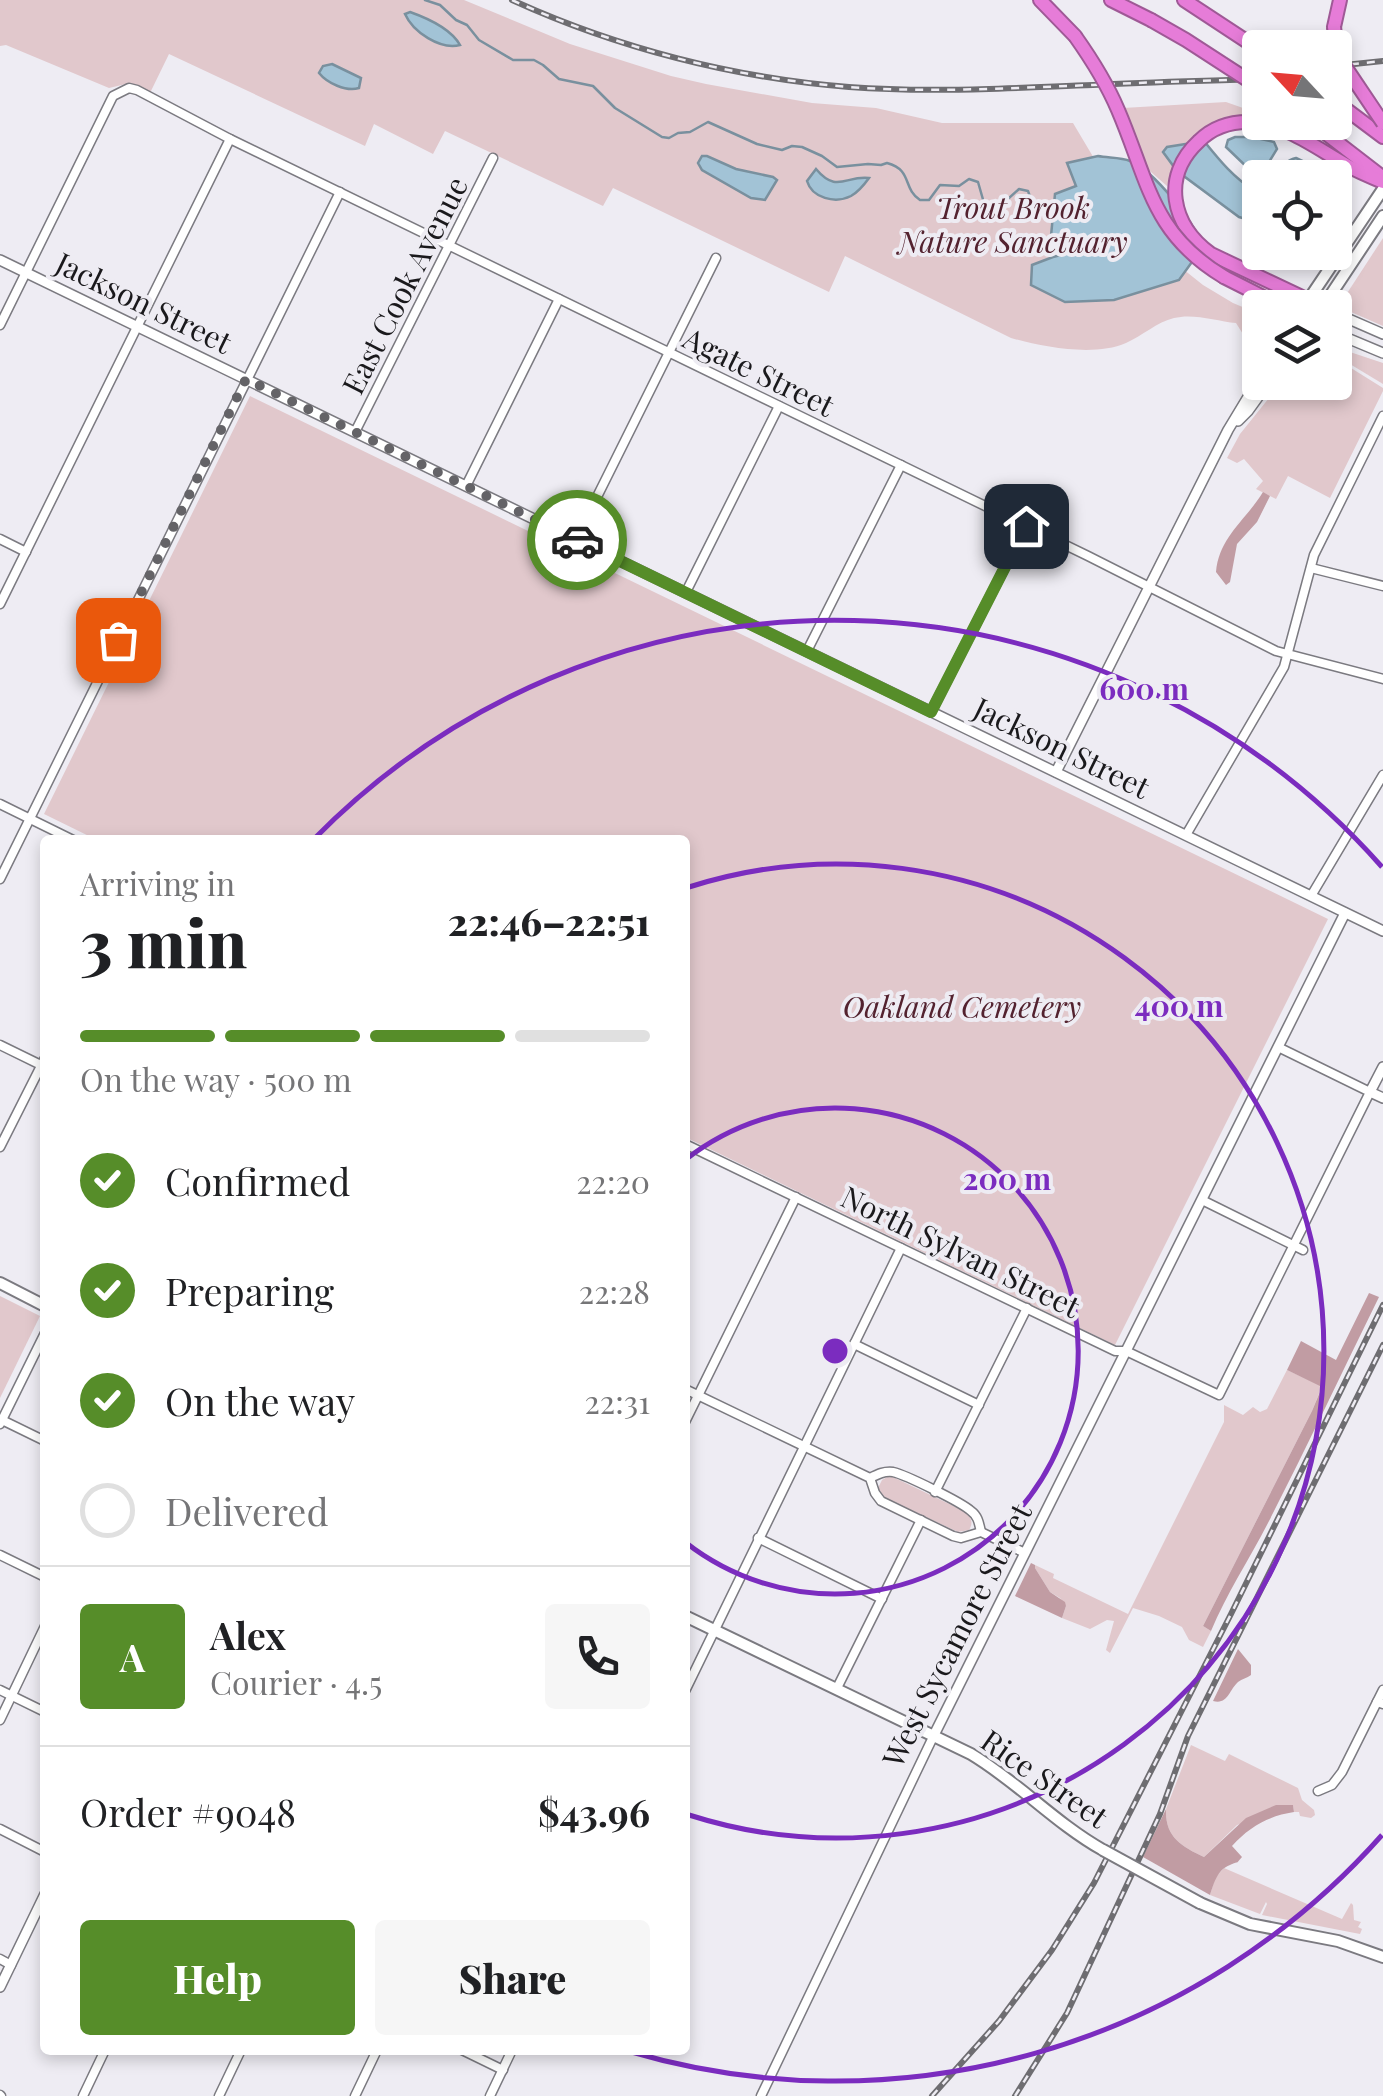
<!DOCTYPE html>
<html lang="en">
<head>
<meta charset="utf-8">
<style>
	body { margin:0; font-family:"Playfair Display",serif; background:#f6f6f6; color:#202124; height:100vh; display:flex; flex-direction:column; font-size:38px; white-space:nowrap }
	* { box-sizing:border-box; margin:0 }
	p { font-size:32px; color:#757577 }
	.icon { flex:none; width:55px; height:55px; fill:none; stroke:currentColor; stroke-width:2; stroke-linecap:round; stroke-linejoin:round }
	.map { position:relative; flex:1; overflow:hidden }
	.sheet { position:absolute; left:40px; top:835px; width:650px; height:1220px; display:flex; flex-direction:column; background:#fff; border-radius:10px; box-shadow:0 5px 15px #0003 }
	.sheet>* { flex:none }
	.needle { width:65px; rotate:296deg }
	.tools { position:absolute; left:1242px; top:30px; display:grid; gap:20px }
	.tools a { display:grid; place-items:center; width:110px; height:110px; border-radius:10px; background:#fff; box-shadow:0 5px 15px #0003; font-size:50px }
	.pin { position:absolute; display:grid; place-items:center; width:85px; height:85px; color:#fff; margin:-42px; border-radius:20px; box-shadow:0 5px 15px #0006 }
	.courier { position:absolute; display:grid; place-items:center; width:100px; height:100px; margin:-50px; border:8px solid #568d29; border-radius:50%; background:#fff; color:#222; box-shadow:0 2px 12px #0007 }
	.overview em { font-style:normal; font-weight:800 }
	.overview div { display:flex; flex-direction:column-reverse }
	.overview { display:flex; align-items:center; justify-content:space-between; height:170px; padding:0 40px }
	h1 { font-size:65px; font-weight:800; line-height:75px }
	.bar { display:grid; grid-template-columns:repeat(4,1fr); gap:15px 10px; align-content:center; height:120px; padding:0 40px }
	.bar i { height:12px; border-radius:8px; background:#e0e0e0 }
	.bar .current { background:#568d29 }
	.bar p { grid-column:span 4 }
	.line { display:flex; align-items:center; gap:25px; padding:0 40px; border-top:2px solid #e0e0e0 }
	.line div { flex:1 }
	.round { display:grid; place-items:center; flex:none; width:105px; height:105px; border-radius:10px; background:#f6f6f6 }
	ol { padding:0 40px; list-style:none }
	li { display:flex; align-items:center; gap:30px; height:110px }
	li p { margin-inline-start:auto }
	li .icon { padding:10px; border-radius:50%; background:#568d29; color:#fff; stroke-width:4 }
	li:last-child { color:#757577 }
	li i { width:55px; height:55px; border:5px solid #e0e0e0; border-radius:50% }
	.action { display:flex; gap:20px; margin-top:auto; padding:20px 40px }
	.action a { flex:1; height:115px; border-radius:10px; background:#568d29; color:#fff; font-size:40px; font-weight:800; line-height:115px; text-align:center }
	.action a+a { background:#f6f6f6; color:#202124 }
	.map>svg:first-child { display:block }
	.green { fill:#e1c8cc }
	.forest { fill:#c19ca3 }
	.water { fill:#a2c3d6; stroke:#79909e; stroke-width:2.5 }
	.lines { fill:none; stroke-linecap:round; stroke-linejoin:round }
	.stream { stroke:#79909e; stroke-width:2.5 }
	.minor-casing { stroke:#7b7a80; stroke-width:11 }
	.tertiary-casing { stroke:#7b7a80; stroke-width:12 }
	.secondary-casing { stroke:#7b7a80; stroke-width:14 }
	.motorway-casing { stroke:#9f5996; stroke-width:16 }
	.minor { stroke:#fff; stroke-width:8 }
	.tertiary { stroke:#fff; stroke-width:9 }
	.secondary { stroke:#fff; stroke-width:10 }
	.motorway { stroke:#e67cd8; stroke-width:12 }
	.rail-casing { stroke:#6e6d71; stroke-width:6 }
	.rail { stroke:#eeecf3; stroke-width:2.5; stroke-dasharray:8; stroke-linecap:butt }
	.secondary-bridge-casing { stroke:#7b7a80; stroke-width:14; stroke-linecap:butt }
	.motorway-bridge-casing { stroke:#9f5996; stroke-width:16; stroke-linecap:butt }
	.secondary-bridge { stroke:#fff; stroke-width:10 }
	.motorway-bridge { stroke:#e67cd8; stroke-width:12 }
	.done { stroke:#646367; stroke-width:10; stroke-dasharray:0 18 }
	.route { stroke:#568d29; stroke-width:12 }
	.ring { fill:none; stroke:#7b2cbf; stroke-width:5 }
	.labels { text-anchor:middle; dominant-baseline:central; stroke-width:8; stroke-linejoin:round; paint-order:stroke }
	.park-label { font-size:30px; font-style:italic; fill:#53222f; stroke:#eeecf3 }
	.street-label { font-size:30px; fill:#1a191c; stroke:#eeecf3 }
	.centre { fill:#7b2cbf; stroke:#eeecf3; stroke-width:5 }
	.ring-label { font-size:30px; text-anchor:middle; font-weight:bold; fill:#7b2cbf; stroke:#eeecf3; stroke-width:8; stroke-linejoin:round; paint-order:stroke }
</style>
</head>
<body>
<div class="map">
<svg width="1383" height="2096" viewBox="0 0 1383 2096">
	<rect width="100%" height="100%" fill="#eeecf3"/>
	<g class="green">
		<path d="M0 0H464L570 44 671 76 706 84 812 103 876 108 942 123H1073L1139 234 1203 285 1233 303 1257 313 1260 320V354L1258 358 1236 323C1217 321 1193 313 1174 318 1157 322 1142 336 1126 343 1094 357 1043 347 1011 338L845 256 829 292 613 188 603 206 445 131 433 154 374 124 365 146 169 54 150 93 130 83 109 88 6 45 0 46Z"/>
		<path d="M1226 102 1243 108 1259 120 1218 122 1194 136 1177 155 1167 186 1143 165 1123 108Z"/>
		<path d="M1383 238V326L1351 312 1342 301Z"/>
		<path d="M1335 347 1383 363V384L1335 355Z"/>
		<path d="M1335 358 1383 388V391L1330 498 1288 476 1276 499 1256 489 1263 481 1244 459 1237 463 1227 458 1240 434 1281 383 1335 382Z"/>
		<path d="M250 396 1328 919 1115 1345 685 1137V840H97L44 814Z"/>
		<path d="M0 1296 40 1316 0 1398Z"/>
		<path d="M1287 1370 1322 1386 1312 1411 1203 1626 1211 1631 1203 1647 1189 1640 1182 1627 1159 1616 1133 1608 1110 1653 1106 1650 1114 1621 1107 1620 1090 1629 1062 1618 1066 1606 1060 1598 1050 1592 1035 1568V1565L1054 1574 1053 1578 1128 1614 1224 1422V1405L1243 1415 1253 1407 1260 1412 1267 1409Z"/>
		<path d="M887 1477H893L964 1511C971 1517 974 1522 969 1530L958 1532 885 1498 878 1488 882 1480Z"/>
		<path d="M1191 1745 1225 1761 1229 1754 1298 1788 1302 1800 1314 1810 1315 1815 1311 1818 1300 1816 1299 1812H1294L1293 1805 1237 1825 1204 1857C1181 1846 1165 1837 1166 1809Z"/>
		<path d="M1224 1868 1342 1919 1351 1903 1353 1905 1354 1920 1361 1922 1358 1927 1362 1929 1360 1934 1262 1915 1267 1904 1266 1902 1260 1914 1210 1895 1215 1878Z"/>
	</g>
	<g class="forest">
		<path d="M1263 492 1270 496 1257 522 1237 544 1230 582 1226 585 1216 572C1219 537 1246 520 1263 492Z"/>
		<path d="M1369 1293 1379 1297C1342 1372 1307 1447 1269 1521 1250 1558 1227 1593 1211 1631L1203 1626 1312 1411 1322 1387 1287 1370 1301 1341 1336 1360Z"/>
		<path d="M1031 1563 1035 1565V1568L1050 1592 1065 1602 1066 1606 1062 1618 1015 1596Z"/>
		<path d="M1238 1649 1251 1665V1675C1247 1678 1242 1679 1238 1682 1229 1690 1228 1705 1213 1701Z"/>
		<path d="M1276 1805H1293L1294 1812C1268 1816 1249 1827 1232 1846L1242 1857C1233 1867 1242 1859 1230 1865 1217 1870 1214 1883 1210 1895L1143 1857 1166 1809C1165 1837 1181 1846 1204 1857L1246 1818Z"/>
	</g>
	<g class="water">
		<path d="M410 12C427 18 451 29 460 45 440 50 413 32 405 14Z"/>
		<path d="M332 64 361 78 359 88C346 92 327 83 319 73L323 66Z"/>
		<path d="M1235 137H1252L1274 142 1277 149 1266 167 1254 174 1226 147 1228 140Z"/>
		<path d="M1204 141C1220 161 1234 178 1255 191L1257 194 1246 219 1239 217 1177 171 1163 152 1167 147Z"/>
		<path d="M702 156H707L736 169 773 177 777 180 765 200 751 198 702 170 698 163Z"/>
		<path d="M1098 156C1108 158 1121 157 1130 161 1153 170 1198 225 1202 248L1179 280 1114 300 1065 302 1031 285 1032 265 1053 257 1065 254 1070 241 1051 236 1055 194 1076 186 1067 163Z"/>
		<path d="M1296 158 1309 164 1322 177H1280C1280 167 1287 160 1296 158Z"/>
		<path d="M816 169C837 194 846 175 869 178 864 185 858 192 851 196 835 204 812 198 807 181Z"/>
	</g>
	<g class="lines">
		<g class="stream">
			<path d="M425 0 440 5 456 20 467 25 479 40 513 60H534L543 65 559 79 593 86 615 108 662 137 669 138 678 133 690 132 708 122 757 144 782 150 792 146 802 147 822 156 837 167 868 164 881 165 887 163C913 170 902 188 920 200H929L940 185 959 186 969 179 978 182 984 203 991 208 999 207 1019 189 1028 191 1033 205 1054 206"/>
			<path d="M572 508H573"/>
		</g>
		<defs>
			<g id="minor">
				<path d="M0 325 113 96 129 88 137 90 230 139 1088 556 1276 651 1383 679"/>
				<path d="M355 432 493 158"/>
				<path d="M466 486 559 299"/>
				<path d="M0 539 26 552"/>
				<path d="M576 539 716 258"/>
				<path d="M1311 568 1383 586"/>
				<path d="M686 592 779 406"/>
				<path d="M0 604 230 139"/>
				<path d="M807 651 901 465"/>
				<path d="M931 712 1026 526"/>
				<path d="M0 804 73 840"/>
				<path d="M1186 835 1284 667 1314 555 1383 416"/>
				<path d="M0 879 340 192"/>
				<path d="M1311 896 1383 775"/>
				<path d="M0 1045 45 1067"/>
				<path d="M685 1144 1115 1351H1126L1219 1395 1370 1092 1278 1047"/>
				<path d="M0 1147 45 1058"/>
				<path d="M1202 1200 1303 1250"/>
				<path d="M854 1344 979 1405"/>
				<path d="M685 1389 870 1478 875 1493 881 1501 953 1536 961 1538 981 1532 1025 1553"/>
				<path d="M2 1420 45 1441"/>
				<path d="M685 1422 796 1197"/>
				<path d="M0 1424 45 1333"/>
				<path d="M870 1478C878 1474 884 1471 893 1472 906 1475 961 1502 971 1511 978 1516 979 1523 981 1532"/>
				<path d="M935 1492 1027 1308"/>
				<path d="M758 1538 882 1599"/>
				<path d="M0 1555 45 1577"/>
				<path d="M837 1688 921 1520"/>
				<path d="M0 1690 45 1712"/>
				<path d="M1383 1690 1377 1702 1383 1704"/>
				<path d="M685 1691 901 1248"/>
				<path d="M0 1720 45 1626"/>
				<path d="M1318 1791 1332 1785 1342 1772 1377 1702"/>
				<path d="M0 1829 45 1852"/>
				<path d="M0 1959 11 1965"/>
				<path d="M462 2050 503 2070"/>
				<path d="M0 2095 1 2096"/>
				<path d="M83 2096 105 2050"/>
				<path d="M219 2096 241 2050"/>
				<path d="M355 2096 377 2050"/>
				<path d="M490 2096 512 2050"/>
				<path d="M761 2096 934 1735"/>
			</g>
			<g id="tertiary">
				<path d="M0 260 1383 931"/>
				<path d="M1335 313 1383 334"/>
				<path d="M1335 333 1383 353"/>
				<path d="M1238 421 1248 411 1269 382"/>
				<path d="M1056 772 1228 430 1260 377"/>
				<path d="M1383 1067 1370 1092 1383 1098"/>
				<path d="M934 1735 1345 913"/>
				<path d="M0 1987 45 1894"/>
			</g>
			<g id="secondary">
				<path d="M1303 308 1383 189"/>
				<path d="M1322 308 1383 216"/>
				<path d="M0 1283 45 1306"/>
				<path d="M685 1616 971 1754C1018 1782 1055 1823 1103 1850"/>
				<path d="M1200 1903 1250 1924 1338 1941 1383 1957"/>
			</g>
			<g id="motorway">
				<path d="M1040 0 1075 36"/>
				<path d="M1111 0 1151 20"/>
				<path d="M1184 0 1260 50"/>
				<path d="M1334 27 1340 0"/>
				<path d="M1335 101 1383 137"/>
				<path d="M1311 122 1381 176"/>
				<path d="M1224 277 1285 308"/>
				<path d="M1323 307 1211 254C1171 225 1161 176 1199 141 1212 128 1230 122 1248 122 1287 124 1316 148 1348 166 1359 172 1371 177 1383 182"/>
			</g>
		</defs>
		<use href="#minor" class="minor-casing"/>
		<use href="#tertiary" class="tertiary-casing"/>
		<use href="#secondary" class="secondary-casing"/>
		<use href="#motorway" class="motorway-casing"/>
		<use href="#minor" class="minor"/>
		<use href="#tertiary" class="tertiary"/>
		<use href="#secondary" class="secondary"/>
		<use href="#motorway" class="motorway"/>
		<defs>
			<g id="rail">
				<path d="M512 0C617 48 734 78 849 87 931 93 1011 88 1093 85 1148 82 1204 81 1260 79"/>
				<path d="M1335 66 1383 61"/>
				<path d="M932 2096 999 2021 1052 1950 1094 1883 1231 1614 1383 1305"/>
				<path d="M1015 2096 1067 2013 1160 1814 1188 1736 1383 1345"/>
			</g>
		</defs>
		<use href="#rail" class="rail-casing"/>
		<use href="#rail" class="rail"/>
		<defs>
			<path id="secondary-bridge" d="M1103 1850 1200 1903"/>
			<g id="motorway-bridge">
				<path d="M1151 20 1186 40 1260 88"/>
				<path d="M1334 27 1338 56 1383 123"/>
				<path d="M1075 36C1092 60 1107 84 1118 110 1149 182 1151 233 1224 277"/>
			</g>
		</defs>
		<use href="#secondary-bridge" class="secondary-bridge-casing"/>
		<use href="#motorway-bridge" class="motorway-bridge-casing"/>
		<use href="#secondary-bridge" class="secondary-bridge"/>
		<use href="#motorway-bridge" class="motorway-bridge"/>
	</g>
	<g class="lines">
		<path class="done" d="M118 640 246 379 577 540"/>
		<path class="route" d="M577 540 931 712 1026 526"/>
	</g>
	<g class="ring">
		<path d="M685 1160A243 243 0 1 1 685 1542"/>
		<path d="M689 887A487 487 0 1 1 689 1815"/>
		<path d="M1382 1835A730 730 0 0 1 628 2051M314 839A730 730 0 0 1 1382 867"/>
	</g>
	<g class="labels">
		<g class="park-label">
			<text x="1013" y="207">Trout Brook<tspan x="1013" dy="34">Nature Sanctuary</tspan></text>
			<text x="962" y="1006">Oakland Cemetery</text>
		</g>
		<g class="street-label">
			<text transform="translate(404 285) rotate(-63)">East Cook Avenue</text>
			<text transform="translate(144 302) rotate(26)">Jackson Street</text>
			<text transform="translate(759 371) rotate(26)">Agate Street</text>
			<text transform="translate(1062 747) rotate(26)">Jackson Street</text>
			<text transform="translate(961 1251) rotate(26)">North Sylvan Street</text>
			<text transform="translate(956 1635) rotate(-63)">West Sycamore Street</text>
			<text transform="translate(1045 1778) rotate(35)">Rice Street</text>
		</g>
	</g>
	<circle cx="835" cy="1351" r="15" class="centre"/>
	<g class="ring-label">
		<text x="1144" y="700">600 m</text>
		<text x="1179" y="1017">400 m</text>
		<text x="1007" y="1190">200 m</text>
	</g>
</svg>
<div class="tools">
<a><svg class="needle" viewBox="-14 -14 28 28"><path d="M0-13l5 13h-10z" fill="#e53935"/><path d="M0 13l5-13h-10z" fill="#757577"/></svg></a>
<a><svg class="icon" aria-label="locate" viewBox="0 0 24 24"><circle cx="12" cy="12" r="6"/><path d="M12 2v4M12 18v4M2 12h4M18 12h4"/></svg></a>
<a><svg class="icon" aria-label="layers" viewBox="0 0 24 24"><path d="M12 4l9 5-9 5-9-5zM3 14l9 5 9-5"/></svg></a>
</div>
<div class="pin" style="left:118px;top:640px;background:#ea580c"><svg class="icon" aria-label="bag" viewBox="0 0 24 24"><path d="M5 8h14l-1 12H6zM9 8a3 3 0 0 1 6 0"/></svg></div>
<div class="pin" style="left:1026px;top:526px;background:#1f2937"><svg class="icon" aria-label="home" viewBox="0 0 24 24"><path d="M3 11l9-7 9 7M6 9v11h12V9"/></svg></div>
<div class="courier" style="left:577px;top:540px"><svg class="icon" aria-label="car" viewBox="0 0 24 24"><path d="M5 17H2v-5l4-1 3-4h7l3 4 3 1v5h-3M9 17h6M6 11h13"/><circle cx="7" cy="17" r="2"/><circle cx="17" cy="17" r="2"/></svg></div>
<section class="sheet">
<div class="overview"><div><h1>3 min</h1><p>Arriving in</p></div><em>22:46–22:51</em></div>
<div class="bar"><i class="current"></i><i class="current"></i><i class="current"></i><i></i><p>On the way · 500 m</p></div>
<ol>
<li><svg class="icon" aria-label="check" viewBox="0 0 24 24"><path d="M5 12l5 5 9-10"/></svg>Confirmed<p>22:20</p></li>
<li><svg class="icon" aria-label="check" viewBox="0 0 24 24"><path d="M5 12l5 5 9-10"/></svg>Preparing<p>22:28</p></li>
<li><svg class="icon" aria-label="check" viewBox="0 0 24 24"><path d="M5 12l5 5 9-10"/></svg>On the way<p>22:31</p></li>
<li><i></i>Delivered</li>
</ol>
<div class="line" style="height:180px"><b class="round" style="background:#568d29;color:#fff">A</b><div><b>Alex</b><p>Courier · 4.5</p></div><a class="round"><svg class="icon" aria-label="phone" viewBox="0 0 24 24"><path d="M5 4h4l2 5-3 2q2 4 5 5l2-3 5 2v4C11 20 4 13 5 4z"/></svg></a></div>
<div class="line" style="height:130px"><div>Order #9048</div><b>$43.96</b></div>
<div class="action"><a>Help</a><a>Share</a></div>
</section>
</div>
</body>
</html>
